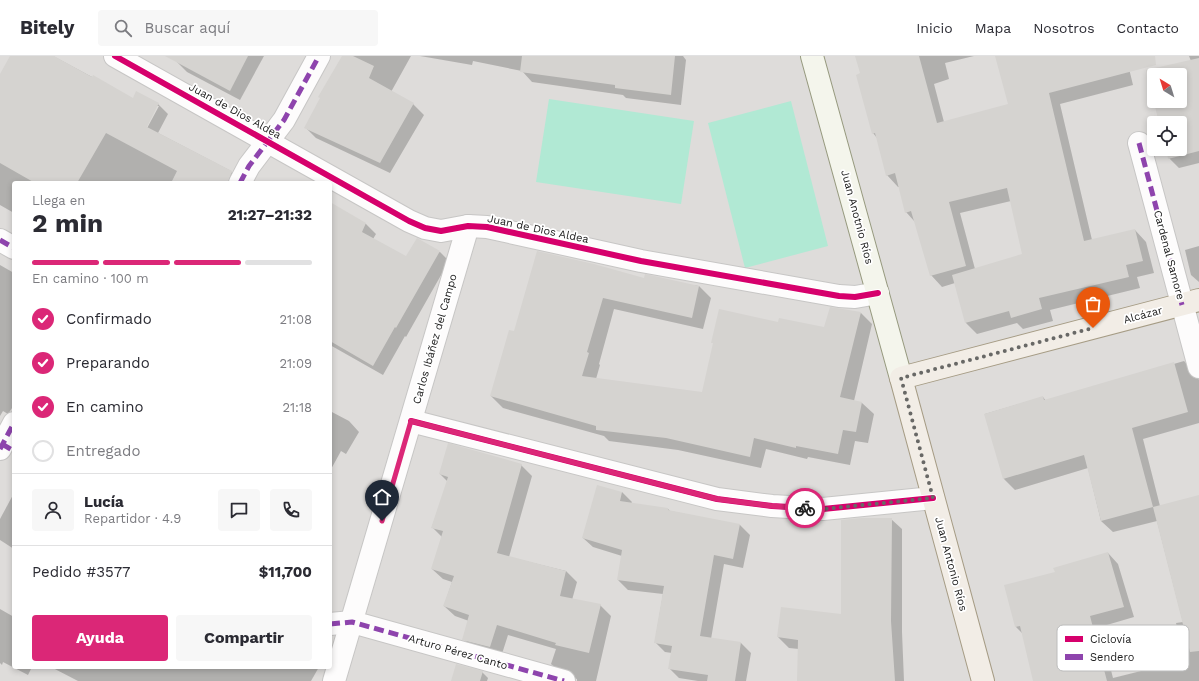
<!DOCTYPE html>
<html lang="es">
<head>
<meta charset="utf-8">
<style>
	body { margin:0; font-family:"Work Sans",sans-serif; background:#f7f7f7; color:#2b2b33; height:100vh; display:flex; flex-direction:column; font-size:15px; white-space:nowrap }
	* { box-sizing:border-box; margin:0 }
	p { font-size:13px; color:#7c7c81 }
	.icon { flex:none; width:22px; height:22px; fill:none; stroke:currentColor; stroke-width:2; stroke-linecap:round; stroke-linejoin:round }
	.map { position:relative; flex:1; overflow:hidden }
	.side { position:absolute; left:12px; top:125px; width:320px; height:488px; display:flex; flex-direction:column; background:#fff; border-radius:4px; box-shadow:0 2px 6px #0003 }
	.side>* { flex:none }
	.needle { width:26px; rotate:322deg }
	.fabs { position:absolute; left:1147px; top:12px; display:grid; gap:8px }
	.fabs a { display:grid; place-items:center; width:40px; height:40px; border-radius:4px; background:#fff; box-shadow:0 2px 6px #0003; font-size:20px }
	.pin { position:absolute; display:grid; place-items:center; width:34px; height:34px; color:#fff; margin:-41px -17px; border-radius:50% 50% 50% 0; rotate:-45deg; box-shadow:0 0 4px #0007 }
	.pin .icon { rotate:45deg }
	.courier { position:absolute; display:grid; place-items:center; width:40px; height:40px; margin:-20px; border:3px solid #db2777; border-radius:50%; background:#fff; color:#222; box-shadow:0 1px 5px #0007 }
	.overview em { font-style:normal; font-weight:700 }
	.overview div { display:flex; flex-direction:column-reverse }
	.overview { display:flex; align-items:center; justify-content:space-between; height:68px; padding:0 20px }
	h1 { font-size:26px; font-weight:700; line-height:30px }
	.bar { display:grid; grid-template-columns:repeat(4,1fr); gap:6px 4px; align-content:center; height:48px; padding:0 20px }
	.bar i { height:5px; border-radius:3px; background:#e1e1e2 }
	.bar .current { background:#db2777 }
	.bar p { grid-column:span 4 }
	.line { display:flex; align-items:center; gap:10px; padding:0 20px; border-top:1px solid #e1e1e2 }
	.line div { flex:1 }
	.round { display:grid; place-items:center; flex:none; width:42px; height:42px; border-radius:4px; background:#f7f7f7 }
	ol { padding:0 20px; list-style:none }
	li { display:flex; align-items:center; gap:12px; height:44px }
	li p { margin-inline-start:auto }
	li .icon { padding:4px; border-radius:50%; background:#db2777; color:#fff; stroke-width:4 }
	li:last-child { color:#7c7c81 }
	li i { width:22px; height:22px; border:2px solid #e1e1e2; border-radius:50% }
	.button { display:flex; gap:8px; margin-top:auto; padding:8px 20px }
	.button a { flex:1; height:46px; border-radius:4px; background:#db2777; color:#fff; font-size:16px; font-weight:700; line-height:46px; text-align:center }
	.button a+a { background:#f7f7f7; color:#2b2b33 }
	header { display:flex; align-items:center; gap:24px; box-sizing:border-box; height:56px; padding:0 20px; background:#fff; border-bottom:1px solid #e1e1e2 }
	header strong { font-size:19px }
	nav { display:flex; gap:22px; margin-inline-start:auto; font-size:14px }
	.search { width:280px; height:36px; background:#f7f7f7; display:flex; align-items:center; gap:10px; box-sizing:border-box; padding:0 14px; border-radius:4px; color:#7c7c81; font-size:15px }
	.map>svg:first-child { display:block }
	.residential { fill:#dedcda; fill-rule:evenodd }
	.pitch { fill:#b1e9d4 }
	.shadow { fill:#0003; fill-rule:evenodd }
	.building { fill:#d5d3d0; fill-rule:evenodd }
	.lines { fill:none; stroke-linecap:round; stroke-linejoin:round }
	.street-casing { stroke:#c7c6c5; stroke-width:24 }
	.secondary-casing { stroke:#979a7f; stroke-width:24 }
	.primary-casing { stroke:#a69c85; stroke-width:24 }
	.street { stroke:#fdfcfc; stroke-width:22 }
	.secondary { stroke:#f4f5ec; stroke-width:22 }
	.primary { stroke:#f2ede6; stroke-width:22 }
	.quiet { stroke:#8e44ad; stroke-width:5; stroke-dasharray:10 5; stroke-linecap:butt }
	.cycleway-casing { stroke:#fff; stroke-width:8 }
	.cycleway { stroke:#d6006c; stroke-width:6 }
	.done { stroke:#686866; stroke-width:4; stroke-dasharray:0 7.2 }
	.route { stroke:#db2777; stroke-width:5 }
	.labels { text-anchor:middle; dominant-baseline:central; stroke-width:3.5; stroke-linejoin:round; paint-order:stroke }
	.street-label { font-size:11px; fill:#202020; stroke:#fff }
	.key { fill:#fff; stroke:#bcbcbc; stroke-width:1 }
	.key-label { font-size:11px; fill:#202020 }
</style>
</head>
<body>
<header>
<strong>Bitely</strong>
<div class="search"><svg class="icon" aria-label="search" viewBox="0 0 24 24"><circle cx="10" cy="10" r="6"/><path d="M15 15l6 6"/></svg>Buscar aquí</div>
<nav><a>Inicio</a><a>Mapa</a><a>Nosotros</a><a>Contacto</a></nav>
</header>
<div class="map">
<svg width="1199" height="625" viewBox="0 0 1199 625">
	<rect width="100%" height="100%" fill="#efede9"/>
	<path class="residential" d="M0 0H1199V625H0ZM1154 19H1180V45H1154ZM1154 67H1180V93H1154ZM14 127H330V611H14Z"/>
	<g class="pitch">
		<path d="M549 43 694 65 681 148 536 126Z"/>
		<path d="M791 45 828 190 745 212 708 67Z"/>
	</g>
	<g class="shadow">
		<path d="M11 0H53L133 43 158 48 168 58 158 77 229 114 239 124 237 127H14V157L0 149V20ZM156 50H159L145 76 144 75Z"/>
		<path d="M171 0H264L240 44 187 16Z"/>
		<path d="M344 0H411L391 36 413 48 424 59 390 117 316 82 306 72Z"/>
		<path d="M420 0H683L686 4 681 49 626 42 623 39 532 26 522 15 473 5 472 9Z"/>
		<path d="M856 0H974L945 7 949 23 934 28 944 66 1009 49 996 0H1126L1133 29 1060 48 1092 184 1135 174 1146 186 1154 217 1137 221 1140 232 1050 254 1053 265 1023 273 1017 267 977 278 966 267 955 227 942 231 931 219 915 166 906 156 900 131H898L887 119 877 82 873 77 861 18ZM1011 145 1024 199 975 213 960 157Z"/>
		<path d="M1189 0H1199V107L1179 112 1169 102 1167 93H1180V67H1160L1155 45H1180V19H1154V42L1147 15 1191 5Z"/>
		<path d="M330 148 366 168 376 178 373 183 407 202 440 196 449 205 406 281 405 280 383 319 330 289Z"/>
		<path d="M1199 190V226L1191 219 1185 194Z"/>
		<path d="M0 209 14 217V349L8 358 3 355 0 360Z"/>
		<path d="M645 223 699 230 711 242 703 273 614 253 599 308 600 309 596 323 703 337 779 267 825 272 861 257 872 268 854 345 862 347 874 358 868 387 855 385 850 409 808 401 807 403 766 393 761 412 678 394 609 385 604 380 503 352 491 340 514 276Z"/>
		<path d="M1184 305 1195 316 1199 324V367L1143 383 1160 450 1199 440V625H1034L1023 578 1016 571 1005 530 1056 517 1108 497 1118 508 1134 561 1100 571 1113 622 1185 604 1176 567 1183 566 1157 465 1113 476 1101 465 1088 412 1015 434 1004 423 985 358 1043 341 1046 345Z"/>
		<path d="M330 355 349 365 359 376 346 398 341 395 330 415Z"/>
		<path d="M521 409 532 420 509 501 566 515 577 526 572 544 600 549 611 560 596 625H577V623L562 618 551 608 556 593 508 579 501 601 474 594 464 583 469 565 455 560 444 550 452 526 443 523 432 513 442 481 432 471 448 426 440 418Z"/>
		<path d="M622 436 632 446 631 448 668 453 670 455 740 469 750 479 743 512 724 508 711 583 741 587 751 597 746 625H698L679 622 669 612 672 597 665 596 655 586 663 538 628 534 618 524 622 500 593 491 583 482Z"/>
		<path d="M14 437V493L0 484V463Z"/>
		<path d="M891 463 902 473V576L904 625H798L799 593 789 592 778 581 842 559Z"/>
		<path d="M0 553 14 561V611H32L28 619 3 606 2 609 0 607Z"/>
		<path d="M51 611H319L311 625H78Z"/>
		<path d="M482 616 488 622 487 625H452Z"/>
	</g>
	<g class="building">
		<path d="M10 0H54L92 21 93 19 133 42 136 35 159 47 147 71 232 115 228 127H171L177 115 106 77 77 127H35L0 107V18Z"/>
		<path d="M165 0H248L230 35Z"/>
		<path d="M342 0H353L374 10 369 22 414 47 380 107 304 72 320 42 318 41Z"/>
		<path d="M522 0H675L671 39 615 32V29L520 16Z"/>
		<path d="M855 0H919L937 67 1008 48 995 0H1155L1156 9 1049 37 1084 185 1135 173 1143 205 1126 209 1129 221 1039 242 1042 253 1011 262 1009 255 965 267 952 219 1022 198 1007 132 949 146 966 210 930 220 911 155 905 157 895 117 886 120 875 77 872 78 856 19 860 17Z"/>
		<path d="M1199 2V95L1168 103 1166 93H1180V67H1159L1146 14ZM1154 19H1180V45H1154Z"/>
		<path d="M330 146 366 167 362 176 406 200 417 182 440 195 396 272 395 271 373 310 330 285Z"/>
		<path d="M537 195 594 208 644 222 645 218 699 230 692 262 603 242 587 296 589 297 582 320 702 336 713 287H711L719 253 778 266 779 262 824 271 830 251 861 256 840 341 862 346 856 376 843 374 838 398 796 390V392L754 382 750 401 666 382 596 374V370L490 340 509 274 514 275Z"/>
		<path d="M1174 306 1188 356 1132 372 1153 451 1101 465 1084 399 1003 423 984 358 1043 340 1044 344Z"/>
		<path d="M448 387 522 408 497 497 566 515 560 540 601 548 589 597 555 589 556 587 497 569 490 591 462 584 469 559 443 550 454 520 431 513 443 475 431 472 448 421 439 418Z"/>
		<path d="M597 429 622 436 620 445 668 452V454L740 468 733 503 714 499 700 580 741 586 735 625H707L708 619 668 613 672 590 654 587 664 530 617 524 622 494 582 482Z"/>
		<path d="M1199 439V595L1190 596 1153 451Z"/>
		<path d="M861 462H892L891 565 895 625H797L798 584 777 581 781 551 841 558V464Z"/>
		<path d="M1108 496 1124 551 1090 560 1107 625H1033L1020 570 1015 571 1004 529 1055 516 1053 512Z"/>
		<path d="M456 608 483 615 480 625H451Z"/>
	</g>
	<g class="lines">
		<defs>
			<g id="street">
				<path d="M115 0 409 165 425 172 441 175 468 170 487 171 641 205 839 240 855 241 878 237"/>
				<path d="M1139 87 1199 311"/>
				<path d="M240 127 249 110 284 64 319 0"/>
				<path d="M0 184 14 192"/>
				<path d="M411 365 717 443 772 450 823 453 933 442"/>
				<path d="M0 393 14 367"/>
				<path d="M330 568 352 566 564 625"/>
				<path d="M334 625 468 170"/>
			</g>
			<path id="secondary" d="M812 0 901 322"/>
			<path id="primary" d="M983 625 901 322 1199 244"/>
		</defs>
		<use href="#street" class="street-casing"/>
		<use href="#secondary" class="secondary-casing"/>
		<use href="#primary" class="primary-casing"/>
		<use href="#street" class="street"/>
		<use href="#secondary" class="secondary"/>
		<use href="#primary" class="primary"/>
		<g class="quiet">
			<path d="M1139 87 1182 249"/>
			<path d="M240 127 249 110 284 64 319 0"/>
			<path d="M0 184 14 192"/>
			<path d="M2 388 14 395"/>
			<path d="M0 393 14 367"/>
			<path d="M330 568 352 566 564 625"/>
		</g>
		<defs>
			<g id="cycleway">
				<path d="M115 0 409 165 425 172 441 175 468 170 487 171 641 205 839 240 855 241 878 237"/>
				<path d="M411 365 717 443 772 450 823 453 933 442"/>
			</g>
		</defs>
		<use href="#cycleway" class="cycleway-casing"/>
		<use href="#cycleway" class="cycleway"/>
	</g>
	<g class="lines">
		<path class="done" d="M805 452 823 453 933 442 901 322 1093 272"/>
		<path class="route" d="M382 465 411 365 717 443 772 450 805 452"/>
	</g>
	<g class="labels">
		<g class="street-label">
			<text transform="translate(235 55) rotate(29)">Juan de Dios Aldea</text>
			<text transform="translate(857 161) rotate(75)">Juan Anotnio Ríos</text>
			<text transform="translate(538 173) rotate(12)">Juan de Dios Aldea</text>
			<text transform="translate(1169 199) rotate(75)">Cardenal Samore</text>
			<text transform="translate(1143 259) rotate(-15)">Alcázar</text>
			<text transform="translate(435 283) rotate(-74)">Carlos Ibáñez del Campo</text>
			<text transform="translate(951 508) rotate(75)">Juan Antonio Ríos</text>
			<text transform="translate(458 596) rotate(16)">Arturo Pérez Canto</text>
		</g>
	</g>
	<rect x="1057" y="569" width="132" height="46" rx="6" class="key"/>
	<rect x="1065" y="580" width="18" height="6" fill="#d6006c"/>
	<rect x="1065" y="598" width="18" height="6" fill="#8e44ad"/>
	<g class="key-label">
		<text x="1090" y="587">Ciclovía</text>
		<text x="1090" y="605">Sendero</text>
	</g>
</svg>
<div class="fabs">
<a><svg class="needle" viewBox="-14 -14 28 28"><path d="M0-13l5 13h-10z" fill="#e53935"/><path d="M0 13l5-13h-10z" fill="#7c7c81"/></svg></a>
<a><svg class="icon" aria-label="locate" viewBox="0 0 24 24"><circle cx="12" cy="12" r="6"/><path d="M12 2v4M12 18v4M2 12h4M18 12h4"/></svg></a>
</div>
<div class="pin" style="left:1093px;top:272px;background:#ea580c"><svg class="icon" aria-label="bag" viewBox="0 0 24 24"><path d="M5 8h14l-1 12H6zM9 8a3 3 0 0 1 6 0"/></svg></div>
<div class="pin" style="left:382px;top:465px;background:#1f2937"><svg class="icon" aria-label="home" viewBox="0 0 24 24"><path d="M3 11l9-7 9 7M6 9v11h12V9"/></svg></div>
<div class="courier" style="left:805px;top:452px"><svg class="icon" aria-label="bike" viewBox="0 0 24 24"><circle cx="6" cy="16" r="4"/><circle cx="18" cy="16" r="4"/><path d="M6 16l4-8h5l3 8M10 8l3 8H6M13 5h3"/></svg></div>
<section class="side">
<div class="overview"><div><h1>2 min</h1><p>Llega en</p></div><em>21:27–21:32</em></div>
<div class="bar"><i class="current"></i><i class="current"></i><i class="current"></i><i></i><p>En camino · 100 m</p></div>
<ol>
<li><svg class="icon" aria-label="check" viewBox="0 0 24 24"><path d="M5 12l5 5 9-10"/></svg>Confirmado<p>21:08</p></li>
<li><svg class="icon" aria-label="check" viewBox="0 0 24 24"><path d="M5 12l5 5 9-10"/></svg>Preparando<p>21:09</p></li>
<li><svg class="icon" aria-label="check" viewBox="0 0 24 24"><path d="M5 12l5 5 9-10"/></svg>En camino<p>21:18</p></li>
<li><i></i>Entregado</li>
</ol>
<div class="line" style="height:72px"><a class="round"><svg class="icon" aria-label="person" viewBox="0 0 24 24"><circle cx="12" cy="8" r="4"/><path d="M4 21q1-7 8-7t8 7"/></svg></a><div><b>Lucía</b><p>Repartidor · 4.9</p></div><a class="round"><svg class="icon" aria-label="chat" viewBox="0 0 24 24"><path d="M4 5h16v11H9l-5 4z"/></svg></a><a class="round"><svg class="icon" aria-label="phone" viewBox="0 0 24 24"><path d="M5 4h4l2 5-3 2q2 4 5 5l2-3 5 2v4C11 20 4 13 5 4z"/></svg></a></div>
<div class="line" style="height:52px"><div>Pedido #3577</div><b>$11,700</b></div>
<div class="button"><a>Ayuda</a><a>Compartir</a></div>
</section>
</div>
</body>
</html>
